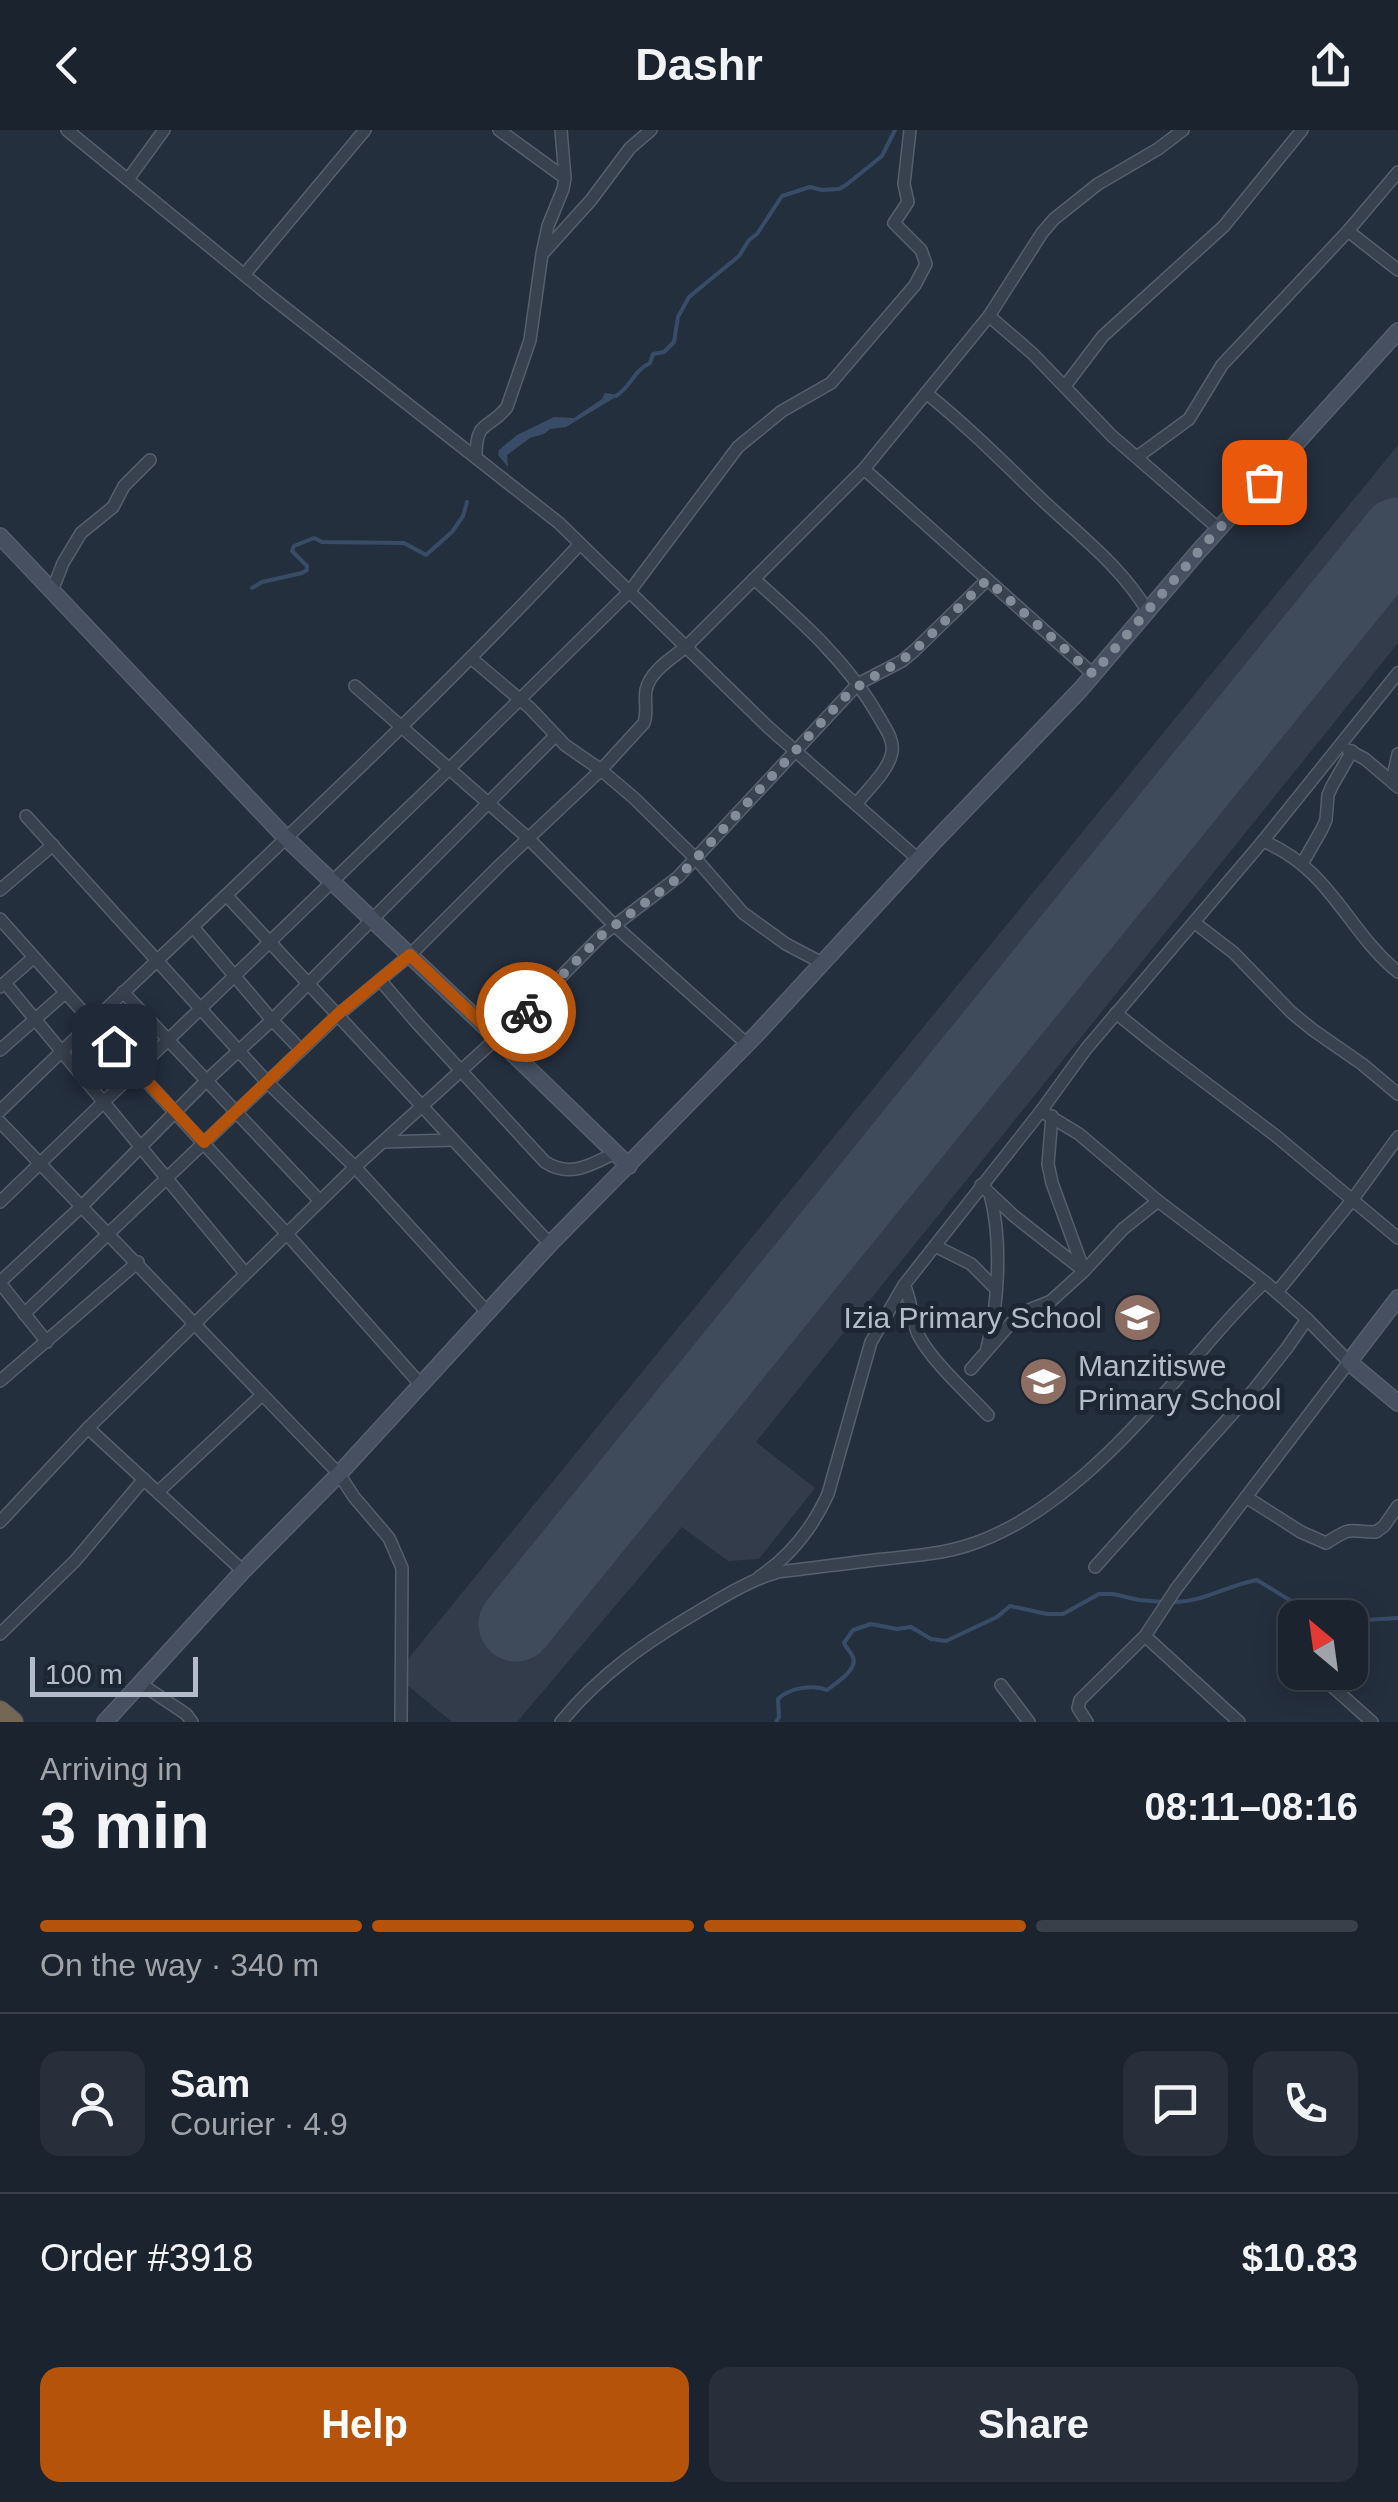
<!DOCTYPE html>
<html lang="en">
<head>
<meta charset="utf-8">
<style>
	body { margin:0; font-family:Arial,sans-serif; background:#282f3a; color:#f1f3f6; height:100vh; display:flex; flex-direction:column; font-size:38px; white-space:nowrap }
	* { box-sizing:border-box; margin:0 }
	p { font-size:32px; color:#a0a4aa }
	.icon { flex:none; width:55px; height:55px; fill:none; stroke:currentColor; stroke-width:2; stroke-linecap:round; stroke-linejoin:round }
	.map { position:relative; height:1592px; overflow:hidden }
	.details { display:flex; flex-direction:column; background:#1b232e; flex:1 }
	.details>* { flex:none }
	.needle { width:65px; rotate:331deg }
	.tools { position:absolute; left:1278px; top:1470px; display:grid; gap:20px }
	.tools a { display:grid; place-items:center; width:90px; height:90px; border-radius:20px; background:#1b232e; box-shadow:0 5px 25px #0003,0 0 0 2px #39404a; font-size:50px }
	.scale { position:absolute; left:30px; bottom:25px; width:168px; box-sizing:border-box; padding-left:10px; border:5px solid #b4bcc9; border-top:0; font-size:28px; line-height:35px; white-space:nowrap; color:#b4bcc9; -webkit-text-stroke:8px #1d2633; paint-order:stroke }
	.pin { position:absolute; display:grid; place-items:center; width:85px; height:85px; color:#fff; margin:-42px; border-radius:20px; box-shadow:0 5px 15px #0006 }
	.courier { position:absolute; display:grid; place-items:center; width:100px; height:100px; margin:-50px; border:8px solid #b45309; border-radius:50%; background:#fff; color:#222; box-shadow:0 2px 12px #0007 }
	.headline em { font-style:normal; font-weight:800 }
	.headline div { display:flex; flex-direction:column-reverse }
	.headline { display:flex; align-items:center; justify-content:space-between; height:170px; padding:0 40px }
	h1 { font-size:65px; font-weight:800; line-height:75px }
	.bar { display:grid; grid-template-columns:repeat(4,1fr); gap:15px 10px; align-content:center; height:120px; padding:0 40px }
	.bar i { height:12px; border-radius:8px; background:#39404a }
	.bar .selected { background:#b45309 }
	.bar p { grid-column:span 4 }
	.line { display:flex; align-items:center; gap:25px; padding:0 40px; border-top:2px solid #39404a }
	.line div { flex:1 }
	.round { display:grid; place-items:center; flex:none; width:105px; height:105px; border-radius:20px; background:#282f3a }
	.action { display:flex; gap:20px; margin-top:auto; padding:20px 40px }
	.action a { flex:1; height:115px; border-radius:20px; background:#b45309; color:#fff; font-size:40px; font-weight:800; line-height:115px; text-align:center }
	.action a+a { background:#282f3a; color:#f1f3f6 }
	header { display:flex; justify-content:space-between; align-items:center; height:130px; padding:0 40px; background:#1b232e; font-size:45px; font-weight:800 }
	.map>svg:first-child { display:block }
	.airport { fill:#323c4b }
	.water { fill:#394c67 }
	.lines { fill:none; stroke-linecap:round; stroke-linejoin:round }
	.stream { stroke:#394c67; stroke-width:4 }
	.runway { stroke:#3f4a5a; stroke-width:75 }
	.street-casing { stroke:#565f6c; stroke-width:14 }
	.secondary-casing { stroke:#565f6c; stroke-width:18 }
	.highway-casing { stroke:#434c59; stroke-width:22 }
	.street { stroke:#38414e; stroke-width:11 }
	.secondary { stroke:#465061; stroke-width:15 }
	.highway { stroke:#746855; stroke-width:20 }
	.done { stroke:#828b98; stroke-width:10; stroke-dasharray:0 18 }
	.route { stroke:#b45309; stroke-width:12 }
	.labels { text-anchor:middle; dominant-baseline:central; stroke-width:10; stroke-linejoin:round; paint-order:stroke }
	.poi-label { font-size:30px; fill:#b4bcc9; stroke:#1d2633; text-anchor:end }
</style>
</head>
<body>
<header><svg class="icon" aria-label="back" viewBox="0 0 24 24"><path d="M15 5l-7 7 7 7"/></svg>Dashr<svg class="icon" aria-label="share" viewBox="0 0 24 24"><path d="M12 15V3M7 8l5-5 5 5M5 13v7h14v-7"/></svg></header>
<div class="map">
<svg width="1398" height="1592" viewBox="0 0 1398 1592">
	<rect width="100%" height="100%" fill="#242f3e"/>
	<path class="airport" d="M1398 315V513L756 1312 815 1358 759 1429 728 1431 682 1397 517 1592H452L395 1545Z"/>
	<path class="water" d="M605 263 619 265 566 297 550 299 544 304 530 308 507 325 508 337 498 325 499 320 517 305 554 287 574 288 602 269Z"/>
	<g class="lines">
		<g class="stream">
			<path d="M616 266C631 257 633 241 650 233L653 224 664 222 674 212 678 187 689 167 739 126 749 110 757 104 782 66 810 57 822 60 839 59 846 55 882 26 895 0"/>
			<path d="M252 458 262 452 302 443 307 440V436L292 421 294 416 314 408 322 412 404 413 426 425 452 402 463 386 467 372"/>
			<path d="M1174 1472C1204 1472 1228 1455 1257 1450L1296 1474 1339 1488"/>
			<path d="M1350 1491 1398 1488"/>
			<path d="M776 1592 779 1587 778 1569C789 1558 813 1554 827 1560 836 1553 858 1540 853 1527 851 1522 846 1518 844 1513L853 1500 871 1494 897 1499 911 1497 931 1509 946 1511 997 1487 1010 1476 1047 1484H1063L1099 1464H1113L1139 1470 1164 1472"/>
		</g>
		<path class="runway" d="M516 1494 1398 405"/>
		<defs>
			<g id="street">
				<path d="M67 0 270 166 559 393 768 597 918 729"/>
				<path d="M499 0 565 48"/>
				<path d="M129 48 164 0"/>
				<path d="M1348 101 1398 140"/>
				<path d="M545 121 591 70 630 18 651 0"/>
				<path d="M244 145 365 0"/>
				<path d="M989 186 1033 224 1112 306 1219 399"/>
				<path d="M1065 256 1103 206 1224 96 1302 0"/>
				<path d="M926 263C965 294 1000 329 1035 363 1074 401 1121 435 1148 482"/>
				<path d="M476 326C476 288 490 300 507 277L530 210 542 124 548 96 563 59 565 48 561 0"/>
				<path d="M1137 327 1189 289 1222 235 1348 101 1398 42"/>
				<path d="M864 339 1093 544"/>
				<path d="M754 449C800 490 848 532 879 587 885 598 894 609 892 622 889 640 868 659 857 673"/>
				<path d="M52 461 63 433 81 403 113 377 124 356 150 330"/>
				<path d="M471 528 530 578 565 615 601 640 634 668 696 729 743 783 786 814 822 833"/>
				<path d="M355 556 528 708 614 795 747 914"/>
				<path d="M1348 620 1365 629 1398 657"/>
				<path d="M1395 654 1394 642 1398 624"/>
				<path d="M1263 711C1331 739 1347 801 1398 842"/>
				<path d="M1302 734 1322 699 1326 690 1328 665 1332 656 1352 621"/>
				<path d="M0 760 53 715"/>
				<path d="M227 766 550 1114"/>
				<path d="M0 789 91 891 287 1104 421 1255"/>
				<path d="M1195 793 1234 823 1291 882 1313 900 1362 934 1398 964"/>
				<path d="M193 797 272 890 301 920"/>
				<path d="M380 850 417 893 545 1032C570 1048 591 1035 615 1023"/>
				<path d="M5 853 245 1143"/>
				<path d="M0 857 33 828"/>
				<path d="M123 862 320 1071"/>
				<path d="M1116 883 1157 916 1276 1006 1398 1108"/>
				<path d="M0 920 65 863"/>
				<path d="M0 981C194 792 396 612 580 414"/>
				<path d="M1041 981 1079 1004 1158 1071 1265 1152 1307 1189 1349 1232 1176 1459 1145 1506 1239 1592"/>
				<path d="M0 992 339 1344 354 1367 389 1408 402 1438 401 1592"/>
				<path d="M383 1012 453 1010"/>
				<path d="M981 1055 1014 1086 1084 1141 1123 1099 1158 1071"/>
				<path d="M0 1072 449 639 630 461 738 317 782 281 831 253 915 155 926 134 921 120 894 93 908 72 904 54 910 0"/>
				<path d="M935 1116 971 1134 996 1159"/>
				<path d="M0 1152 82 1076 206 951 272 890 555 606"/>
				<path d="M0 1153 47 1212"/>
				<path d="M904 1155C913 1172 910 1191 920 1208 933 1232 968 1264 988 1285"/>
				<path d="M1277 1162 1353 1069 1398 1007"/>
				<path d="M487 1182 355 1037 532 876 602 805 678 747 858 554 902 531 914 521 987 450"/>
				<path d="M24 1184 338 885 410 825 501 734 601 640 644 593C648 581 644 572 646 560 650 541 672 528 686 517L864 339 989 186 1042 103 1054 89 1098 54 1158 19 1183 0"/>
				<path d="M987 1218C999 1172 1002 1109 990 1064"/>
				<path d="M971 1239 1011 1193 1031 1179 1051 1171 1084 1141 1052 1053 1048 1034 1052 986"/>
				<path d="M0 1251 138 1132"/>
				<path d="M88 1298 243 1441"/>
				<path d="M158 1362 262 1265"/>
				<path d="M1246 1367 1301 1402 1326 1413C1355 1395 1345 1402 1376 1402L1384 1396 1398 1376"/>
				<path d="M0 1392 88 1298 355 1037 267 952 26 686"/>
				<path d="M1095 1437 1252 1262 1287 1218 1307 1189"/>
				<path d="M759 1447C791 1426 812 1399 828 1364L871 1212 904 1155 1041 981 1086 919 1263 711 1398 543"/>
				<path d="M0 1504 75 1431 144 1349"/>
				<path d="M1316 1542 1372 1592"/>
				<path d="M141 1554 186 1584 192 1592"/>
				<path d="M1001 1555 1029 1592"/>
				<path d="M561 1592C600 1544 648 1511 701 1480 726 1465 750 1450 778 1442 813 1438 848 1433 884 1429 911 1426 940 1424 966 1416 1051 1390 1127 1308 1183 1242 1210 1211 1235 1180 1265 1152"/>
				<path d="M1087 1592 1078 1578 1080 1570 1145 1506"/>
			</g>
			<g id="secondary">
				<path d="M0 406 286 708 497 908 629 1036"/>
				<path d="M1398 1168 1349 1232 1398 1273"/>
				<path d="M105 1592 243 1441 339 1344 550 1114 755 906 935 711 1081 559 1197 423 1398 201"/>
			</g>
			<path id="highway" d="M0 1581 13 1592"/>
		</defs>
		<use href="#street" class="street-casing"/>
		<use href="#secondary" class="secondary-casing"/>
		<use href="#highway" class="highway-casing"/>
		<use href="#street" class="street"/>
		<use href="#secondary" class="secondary"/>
		<use href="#highway" class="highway"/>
	</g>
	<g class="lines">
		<path class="done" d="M526 882 602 805 678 748 844 568C865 548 892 539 914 521L987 450 1093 544 1212 406 1264 352"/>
		<path class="route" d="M114 916 204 1012 338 884 410 825 497 908 526 882"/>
	</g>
	<defs>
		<symbol id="school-disc" viewBox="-11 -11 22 22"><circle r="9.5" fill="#8d6e63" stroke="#1d2633"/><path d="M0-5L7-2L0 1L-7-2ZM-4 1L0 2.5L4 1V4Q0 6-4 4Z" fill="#fff"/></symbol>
	</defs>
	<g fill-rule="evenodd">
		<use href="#school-disc" x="1110" y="1160" width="55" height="55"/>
		<use href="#school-disc" x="1016" y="1224" width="55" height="55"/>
	</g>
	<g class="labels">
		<g class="poi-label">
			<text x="1102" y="1187">Izia Primary School</text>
			<text x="1078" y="1235" text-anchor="start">Manzitiswe<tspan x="1078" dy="34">Primary School</tspan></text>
		</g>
	</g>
</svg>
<div class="tools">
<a><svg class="needle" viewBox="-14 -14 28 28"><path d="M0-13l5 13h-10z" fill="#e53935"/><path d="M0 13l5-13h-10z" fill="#a0a4aa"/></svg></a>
</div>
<div class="scale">100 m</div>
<div class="pin" style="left:1264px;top:352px;background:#ea580c"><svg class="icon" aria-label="bag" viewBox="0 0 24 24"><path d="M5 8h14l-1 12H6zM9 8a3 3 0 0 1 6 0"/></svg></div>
<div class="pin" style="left:114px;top:916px;background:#1f2937"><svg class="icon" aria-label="home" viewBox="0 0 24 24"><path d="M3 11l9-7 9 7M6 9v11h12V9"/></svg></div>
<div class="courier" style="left:526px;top:882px"><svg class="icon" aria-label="bike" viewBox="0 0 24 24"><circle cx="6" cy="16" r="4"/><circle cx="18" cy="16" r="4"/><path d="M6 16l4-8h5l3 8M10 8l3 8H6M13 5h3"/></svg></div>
</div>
<section class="details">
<div class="headline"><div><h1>3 min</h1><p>Arriving in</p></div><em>08:11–08:16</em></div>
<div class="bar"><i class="selected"></i><i class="selected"></i><i class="selected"></i><i></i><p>On the way · 340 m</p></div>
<div class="line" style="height:180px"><a class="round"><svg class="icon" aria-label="person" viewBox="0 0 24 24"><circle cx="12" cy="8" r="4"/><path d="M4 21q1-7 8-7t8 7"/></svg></a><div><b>Sam</b><p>Courier · 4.9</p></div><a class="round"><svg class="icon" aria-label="chat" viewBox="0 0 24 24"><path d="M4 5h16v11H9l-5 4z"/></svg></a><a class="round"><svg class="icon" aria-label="phone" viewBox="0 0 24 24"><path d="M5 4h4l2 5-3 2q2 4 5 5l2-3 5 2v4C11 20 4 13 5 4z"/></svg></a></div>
<div class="line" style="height:130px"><div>Order #3918</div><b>$10.83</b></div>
<div class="action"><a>Help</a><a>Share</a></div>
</section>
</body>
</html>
